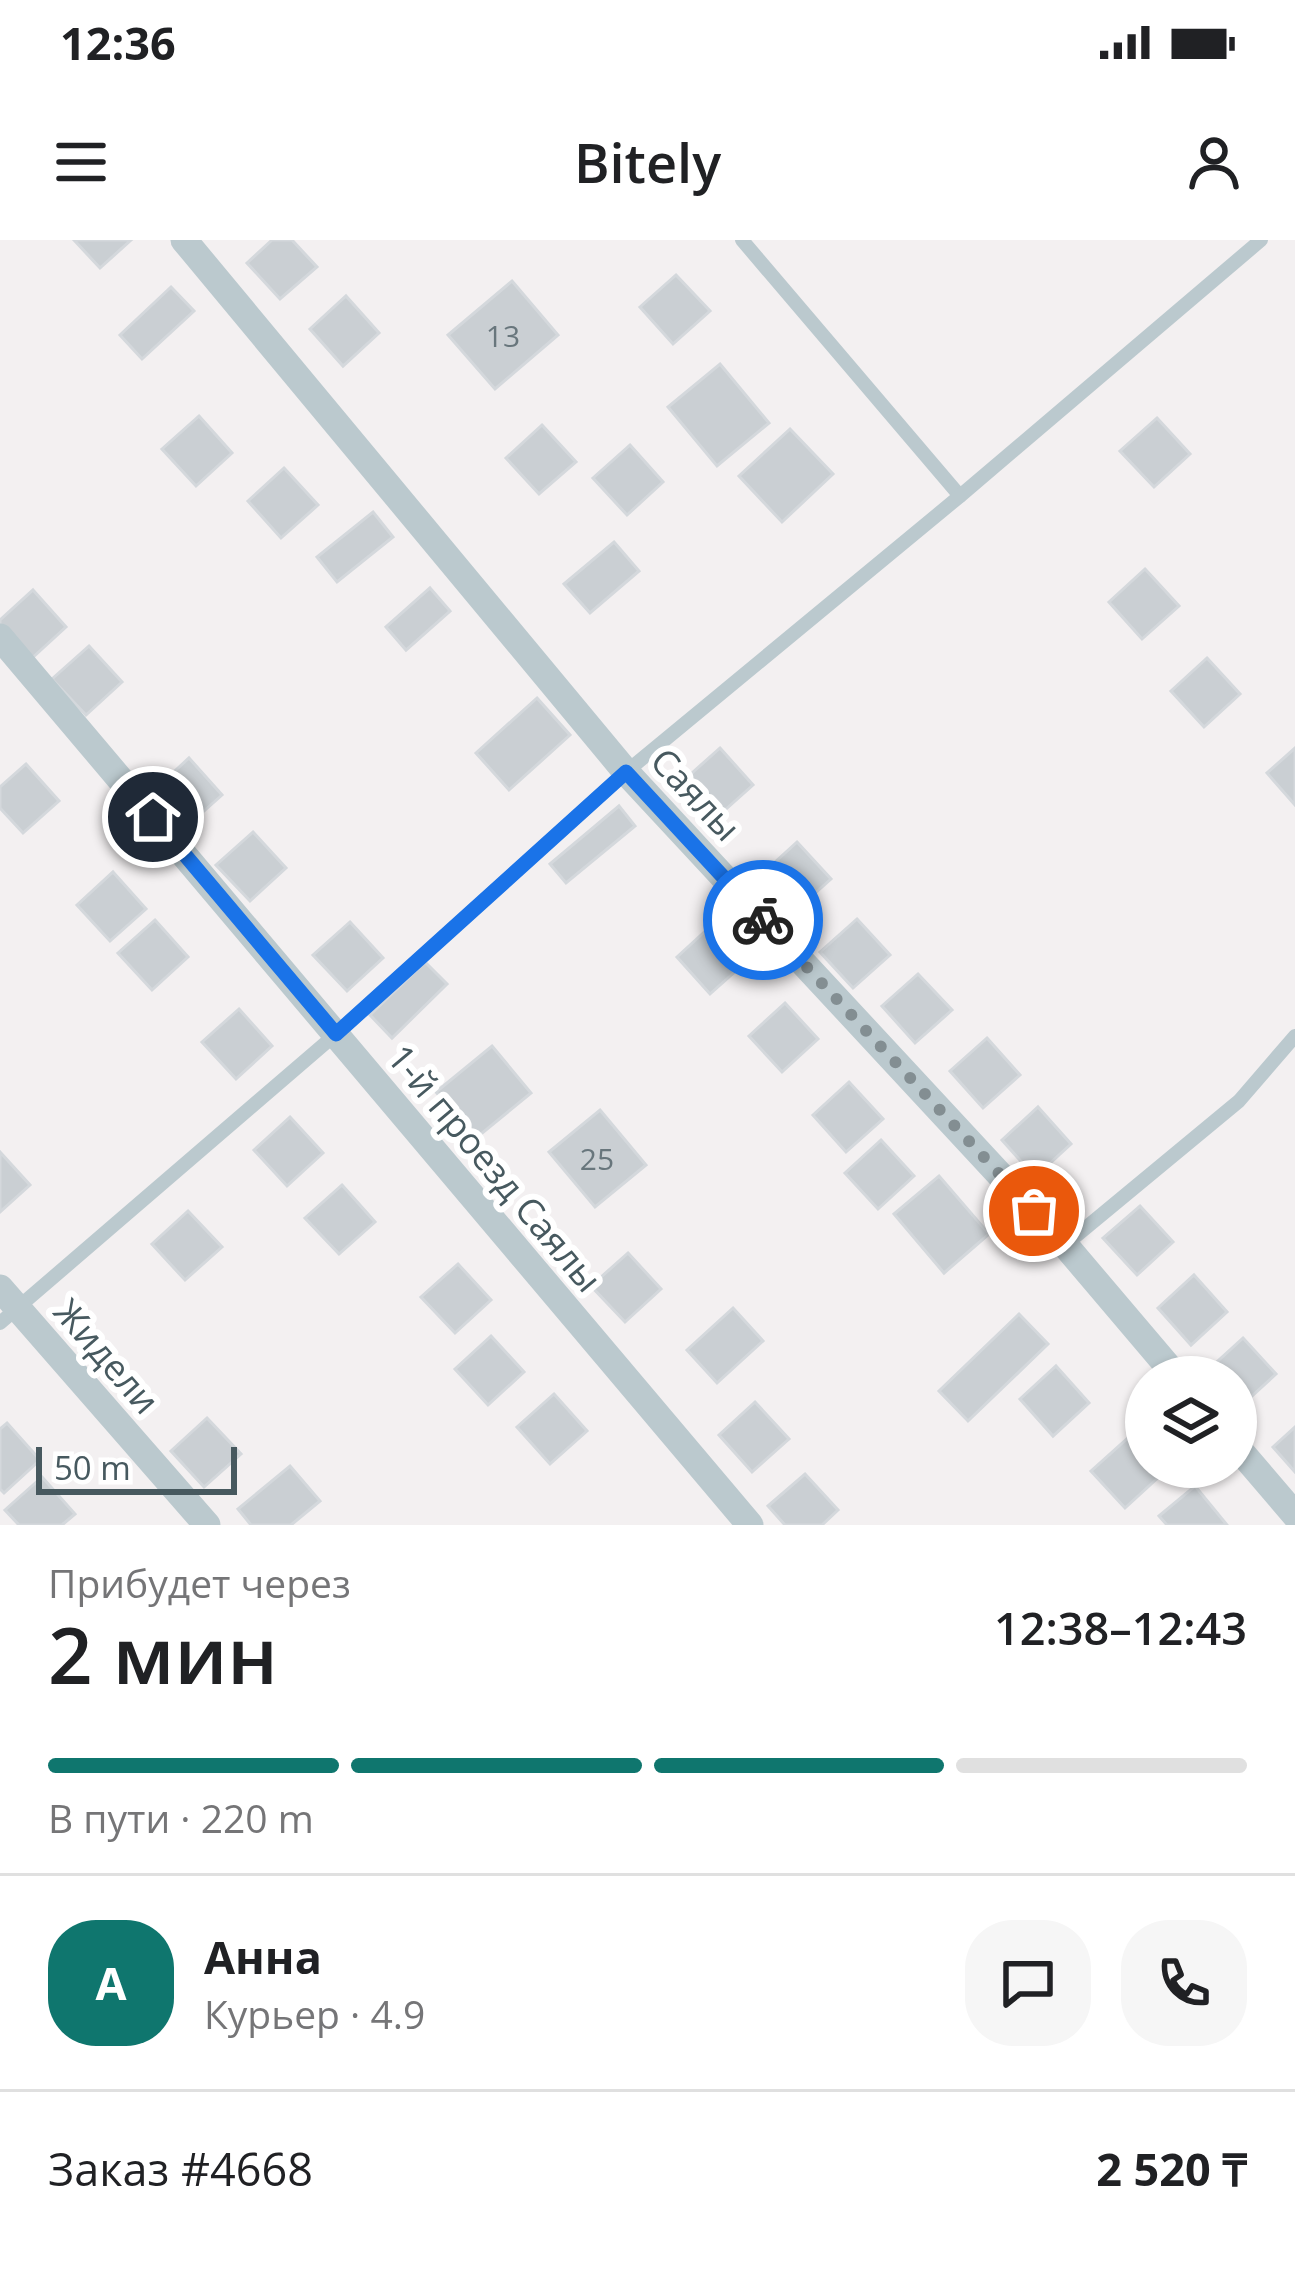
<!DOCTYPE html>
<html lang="ru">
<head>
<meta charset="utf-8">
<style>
	body { margin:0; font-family:"Open Sans",sans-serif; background:#f6f6f6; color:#202124; height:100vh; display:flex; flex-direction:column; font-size:45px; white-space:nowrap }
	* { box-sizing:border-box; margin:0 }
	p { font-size:39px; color:#757577 }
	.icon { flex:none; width:66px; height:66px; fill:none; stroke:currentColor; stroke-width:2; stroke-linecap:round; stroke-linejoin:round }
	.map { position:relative; height:1285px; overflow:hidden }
	.panel { display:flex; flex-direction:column; background:#fff; flex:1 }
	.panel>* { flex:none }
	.controls { position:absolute; left:1125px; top:1116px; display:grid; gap:24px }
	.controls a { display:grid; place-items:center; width:132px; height:132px; border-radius:50%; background:#fff; box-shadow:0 3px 9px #0004; font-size:60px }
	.scale { position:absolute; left:36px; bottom:30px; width:201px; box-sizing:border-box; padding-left:12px; border:6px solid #47595f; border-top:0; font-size:33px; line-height:42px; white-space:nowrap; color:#47595f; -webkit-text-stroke:9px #fff; paint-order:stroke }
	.pin { position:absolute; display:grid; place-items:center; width:102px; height:102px; color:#fff; margin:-51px; border:6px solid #fff; border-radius:50%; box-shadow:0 3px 12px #0007 }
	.courier { position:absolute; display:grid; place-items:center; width:120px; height:120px; margin:-60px; border:9px solid #1a73e8; border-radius:50%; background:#fff; color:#222; box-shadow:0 3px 15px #0007 }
	.headline em { font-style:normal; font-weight:600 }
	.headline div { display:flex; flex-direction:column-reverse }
	.headline { display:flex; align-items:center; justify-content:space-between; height:204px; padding:0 48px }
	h1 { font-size:78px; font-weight:600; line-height:90px }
	.bar { display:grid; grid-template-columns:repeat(4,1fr); gap:18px 12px; align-content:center; height:144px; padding:0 48px }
	.bar i { height:15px; border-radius:9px; background:#e0e0e0 }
	.bar .on { background:#0f766e }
	.bar p { grid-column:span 4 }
	.line { display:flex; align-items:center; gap:30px; padding:0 48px; border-top:3px solid #e0e0e0 }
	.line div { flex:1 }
	.round { display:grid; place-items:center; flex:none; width:126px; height:126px; border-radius:48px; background:#f6f6f6 }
	.status { display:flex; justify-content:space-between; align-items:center; height:84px; padding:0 60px; background:#fff; direction:ltr }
	.status svg { height:33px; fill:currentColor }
	header { display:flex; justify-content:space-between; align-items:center; height:156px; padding:0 48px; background:#fff; font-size:54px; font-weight:600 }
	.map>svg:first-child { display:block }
	.building { fill:#cacfd3; stroke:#d4d8dc; stroke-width:3 }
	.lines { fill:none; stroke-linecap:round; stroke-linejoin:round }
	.service { stroke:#bbc9ce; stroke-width:14 }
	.minor { stroke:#bbc9ce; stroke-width:27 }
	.done { stroke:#838e92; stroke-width:12; stroke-dasharray:0 21.6 }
	.route { stroke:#1a73e8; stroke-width:15 }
	.labels { text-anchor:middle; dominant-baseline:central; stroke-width:12; stroke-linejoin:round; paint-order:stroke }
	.number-label { font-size:30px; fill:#68767c }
	.street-label { font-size:36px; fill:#47595f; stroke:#fff }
</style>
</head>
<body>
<div class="status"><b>12:36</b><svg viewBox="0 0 49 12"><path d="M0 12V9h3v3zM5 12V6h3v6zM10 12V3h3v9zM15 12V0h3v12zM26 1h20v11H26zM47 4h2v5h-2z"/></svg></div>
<header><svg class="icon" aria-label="menu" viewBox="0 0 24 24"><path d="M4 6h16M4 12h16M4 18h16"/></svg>Bitely<svg class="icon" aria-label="person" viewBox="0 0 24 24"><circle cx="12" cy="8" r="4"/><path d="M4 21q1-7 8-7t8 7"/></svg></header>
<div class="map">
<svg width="1295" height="1285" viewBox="0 0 1295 1285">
	<rect width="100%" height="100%" fill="#f3f0f1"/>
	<g class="building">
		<path d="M74 0H131L100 28Z"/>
		<path d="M272 0H292L317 27 280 59 247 23Z"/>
		<path d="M676 35 710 71 673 104 640 67Z"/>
		<path d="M512 41 558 95 495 149 448 95Z"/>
		<path d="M171 47 194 71 142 119 120 95Z"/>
		<path d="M346 56 379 93 343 126 310 89Z"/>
		<path d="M720 124 769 183 717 226 668 167Z"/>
		<path d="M199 176 232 213 196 246 162 209Z"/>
		<path d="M1157 178 1190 214 1154 247 1120 211Z"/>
		<path d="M542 185 576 222 539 254 506 218Z"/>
		<path d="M790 189 833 234 782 282 739 236Z"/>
		<path d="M630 205 663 242 627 275 593 238Z"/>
		<path d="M284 228 318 265 281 298 248 261Z"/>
		<path d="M373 272 393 297 337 342 317 317Z"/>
		<path d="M614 302 639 331 590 373 564 344Z"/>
		<path d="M1145 329 1179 366 1142 399 1109 362Z"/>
		<path d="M430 348 450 371 406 410 386 387Z"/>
		<path d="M33 350 66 387 30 420 0 387V380Z"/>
		<path d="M89 406 122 442 86 475 52 439Z"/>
		<path d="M1207 418 1240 454 1204 487 1171 451Z"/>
		<path d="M537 458 570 495 509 550 476 513Z"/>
		<path d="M720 508 753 545 716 578 683 541Z"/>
		<path d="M1295 508V565L1267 533Z"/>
		<path d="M189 518 222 555 186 587 153 551Z"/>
		<path d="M26 524 59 561 23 593 0 568V547Z"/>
		<path d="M619 566 635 586 566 643 550 624Z"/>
		<path d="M253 592 286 628 250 661 216 625Z"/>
		<path d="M797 602 831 639 794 672 761 635Z"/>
		<path d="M113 632 146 669 110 701 77 665Z"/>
		<path d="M857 679 890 715 853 748 820 712Z"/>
		<path d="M155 680 188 717 152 750 118 713Z"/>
		<path d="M350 682 383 718 347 751 313 715Z"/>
		<path d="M713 684 747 721 710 754 677 717Z"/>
		<path d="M425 722 447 744 392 798 370 775Z"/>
		<path d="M918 734 952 770 915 803 882 766Z"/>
		<path d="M785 763 818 799 782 832 749 796Z"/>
		<path d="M239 769 272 806 236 839 202 802Z"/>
		<path d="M987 798 1020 835 983 868 950 831Z"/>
		<path d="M492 806 531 853 475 899 436 852Z"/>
		<path d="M849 842 883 879 846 912 813 875Z"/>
		<path d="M1038 867 1071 904 1035 937 1002 900Z"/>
		<path d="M600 870 646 925 595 967 549 912Z"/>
		<path d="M290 877 323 913 287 946 254 910Z"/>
		<path d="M881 900 914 936 878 969 845 933Z"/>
		<path d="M0 912 30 945 0 972Z"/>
		<path d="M939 936 989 994 944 1033 894 974Z"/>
		<path d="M342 945 375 982 339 1014 305 978Z"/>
		<path d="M1140 966 1173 1002 1137 1035 1103 998Z"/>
		<path d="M188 971 222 1007 185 1040 152 1004Z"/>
		<path d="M628 1013 661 1049 625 1082 591 1046Z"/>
		<path d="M458 1024 491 1060 455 1093 421 1057Z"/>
		<path d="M1194 1035 1227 1072 1191 1105 1158 1068Z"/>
		<path d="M733 1068 763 1101 717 1143 687 1110Z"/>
		<path d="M1019 1074 1048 1104 968 1181 939 1151Z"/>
		<path d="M491 1096 524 1132 488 1165 455 1129Z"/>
		<path d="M1243 1098 1276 1134 1240 1167 1236 1163V1137H1212L1207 1131Z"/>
		<path d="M1056 1126 1089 1163 1053 1196 1020 1159Z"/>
		<path d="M554 1154 587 1191 550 1224 517 1187Z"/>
		<path d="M755 1162 789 1199 752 1232 719 1195Z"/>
		<path d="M207 1178 241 1214 204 1247 171 1211Z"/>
		<path d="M7 1183 40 1220 4 1253 0 1249V1189Z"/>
		<path d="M1295 1187V1232L1273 1207Z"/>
		<path d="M1128 1198 1146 1219V1227H1154L1161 1235 1125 1268 1091 1231Z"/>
		<path d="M290 1226 320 1261 291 1285H251L238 1269Z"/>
		<path d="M805 1234 838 1270 822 1285H785L768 1266Z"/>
		<path d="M42 1237 75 1274 62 1285H19L5 1270Z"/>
		<path d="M1195 1246 1227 1285H1167L1159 1276Z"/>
	</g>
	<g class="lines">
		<g class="service">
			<path d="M742 0 960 256"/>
			<path d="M1065 1005 1239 861 1295 796"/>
			<path d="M0 1083 336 794 626 532 960 256 1261 0"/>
		</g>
		<g class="minor">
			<path d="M184 0 626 532 1065 1005 1177 1137"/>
			<path d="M0 397 750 1285"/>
			<path d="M0 1048 207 1285"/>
			<path d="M1236 1206 1295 1275"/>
		</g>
	</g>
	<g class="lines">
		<path class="done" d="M763 680 1034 971"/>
		<path class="route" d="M153 577 336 794 626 532 763 680"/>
	</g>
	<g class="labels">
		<g class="number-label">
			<text x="503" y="95">13</text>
			<text x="597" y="918">25</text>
		</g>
		<g class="street-label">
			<text transform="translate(696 554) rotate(47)">Саялы</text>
			<text transform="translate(495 928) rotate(50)">1-й проезд Саялы</text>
			<text transform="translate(107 1116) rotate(49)">Жидели</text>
		</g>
	</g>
</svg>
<div class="controls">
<a><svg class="icon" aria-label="layers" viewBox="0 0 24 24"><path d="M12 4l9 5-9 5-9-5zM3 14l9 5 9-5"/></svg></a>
</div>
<div class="scale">50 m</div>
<div class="pin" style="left:1034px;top:971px;background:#ea580c"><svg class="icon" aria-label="bag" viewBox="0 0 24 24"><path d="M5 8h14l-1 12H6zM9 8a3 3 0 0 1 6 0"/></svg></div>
<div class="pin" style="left:153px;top:577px;background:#1f2937"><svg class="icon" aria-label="home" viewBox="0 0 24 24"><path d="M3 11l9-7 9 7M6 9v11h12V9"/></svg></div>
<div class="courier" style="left:763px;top:680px"><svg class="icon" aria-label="bike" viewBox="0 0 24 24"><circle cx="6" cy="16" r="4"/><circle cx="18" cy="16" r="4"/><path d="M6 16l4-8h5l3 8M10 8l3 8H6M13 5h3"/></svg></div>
</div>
<section class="panel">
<div class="headline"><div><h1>2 мин</h1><p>Прибудет через</p></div><em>12:38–12:43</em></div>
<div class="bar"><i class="on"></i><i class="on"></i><i class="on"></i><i></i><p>В пути · 220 m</p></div>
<div class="line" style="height:216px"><b class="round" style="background:#0f766e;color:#fff">А</b><div><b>Анна</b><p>Курьер · 4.9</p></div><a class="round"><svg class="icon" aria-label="chat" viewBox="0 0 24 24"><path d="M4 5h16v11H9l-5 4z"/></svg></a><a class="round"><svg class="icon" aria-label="phone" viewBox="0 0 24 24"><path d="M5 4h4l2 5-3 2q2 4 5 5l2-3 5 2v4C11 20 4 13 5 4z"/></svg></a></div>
<div class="line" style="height:156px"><div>Заказ #4668</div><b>2 520 ₸</b></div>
</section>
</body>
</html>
